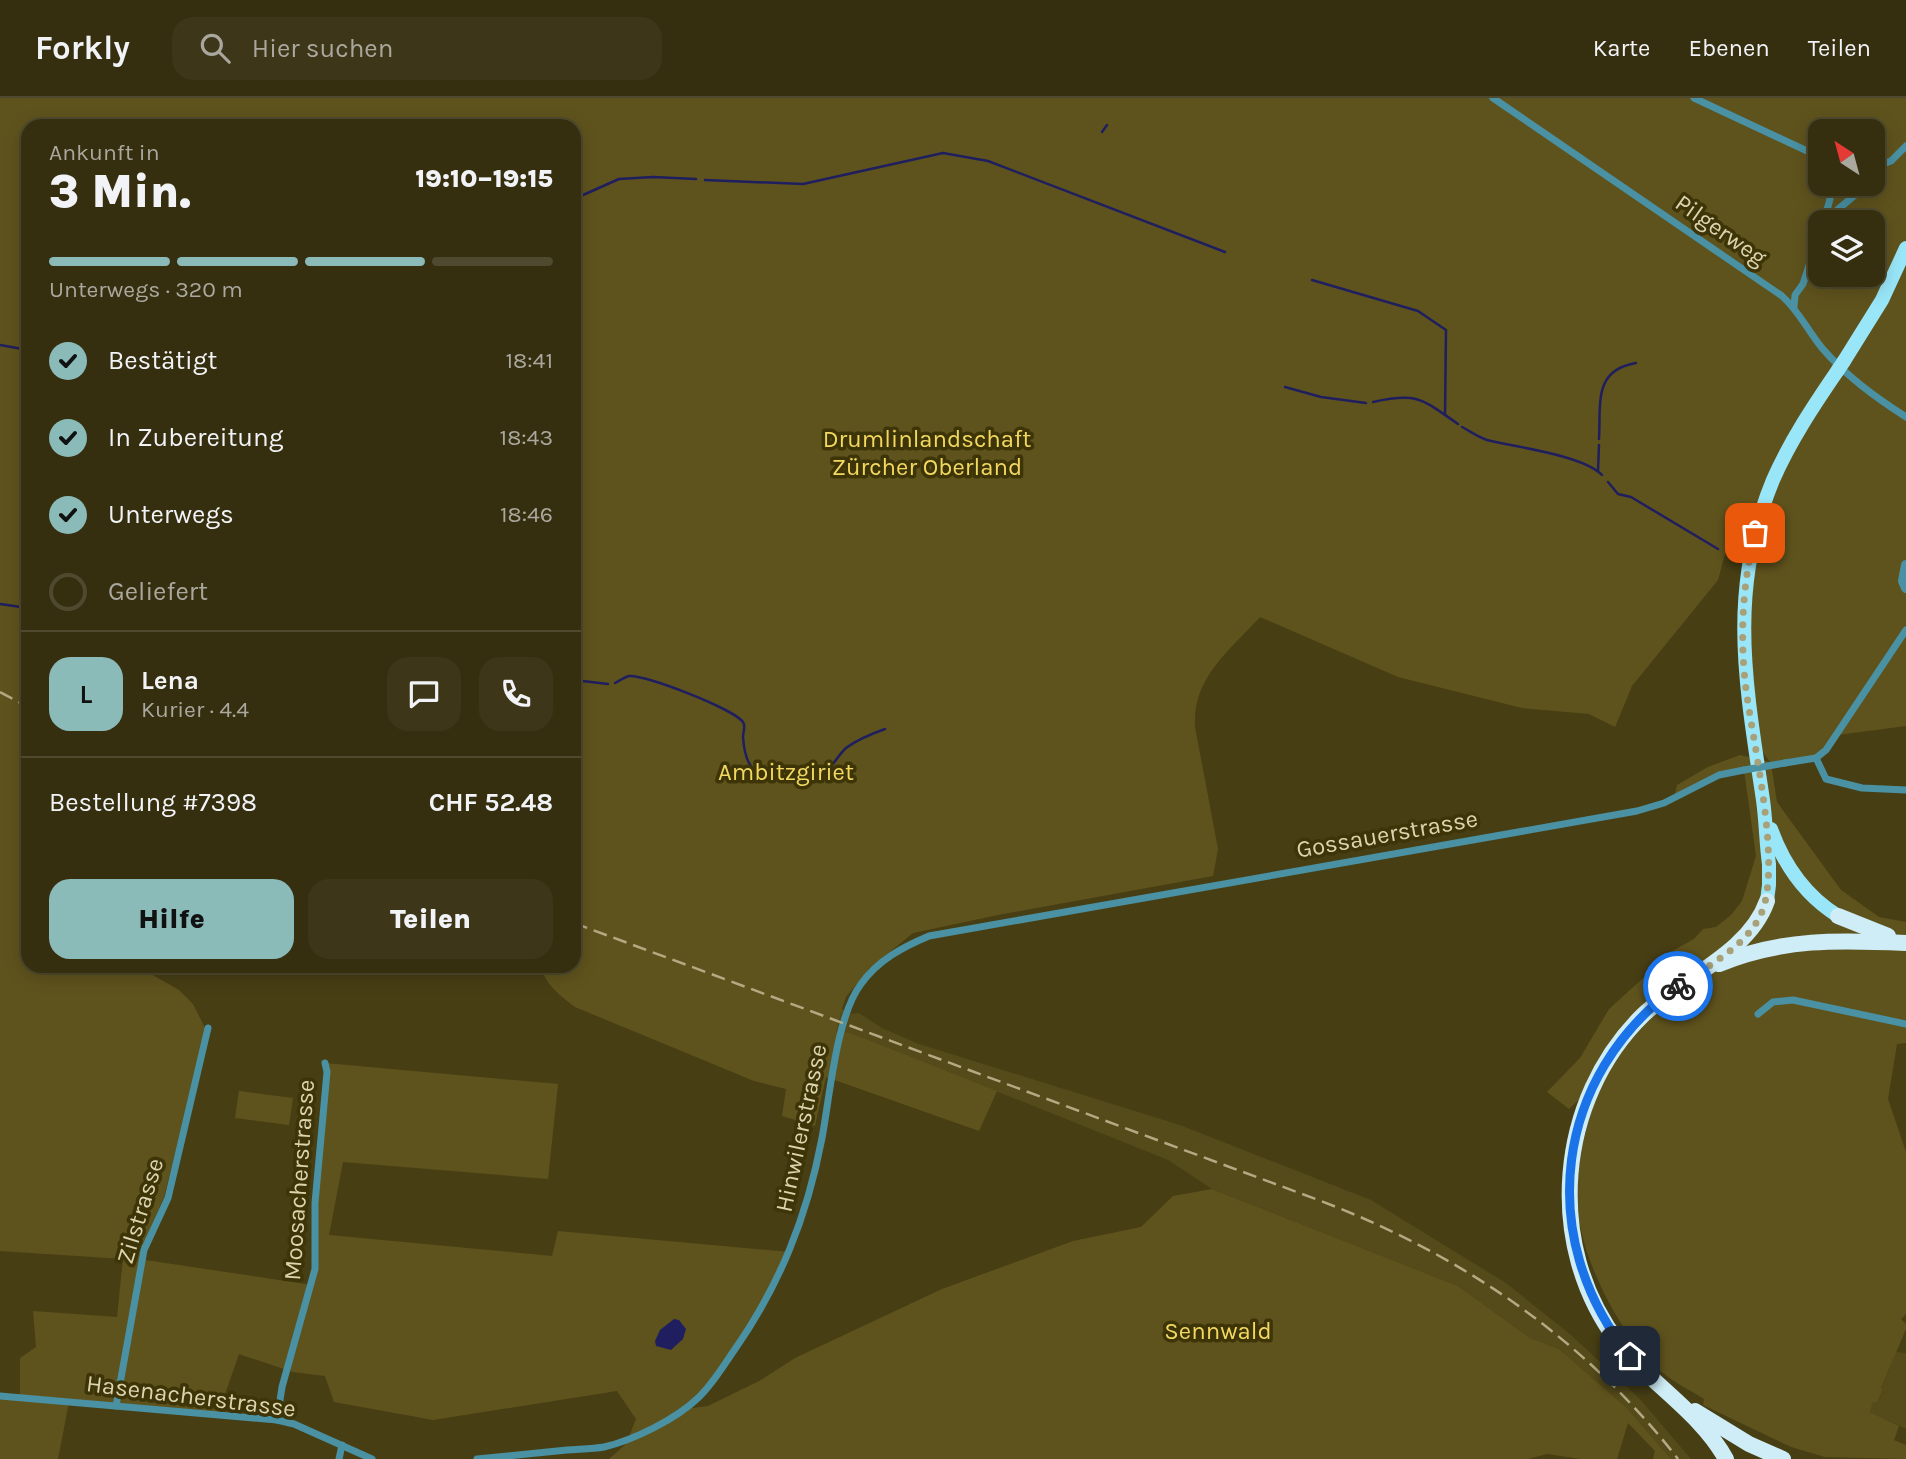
<!DOCTYPE html>
<html lang="de">
<head>
<meta charset="utf-8">
<style>
	body { margin:0; font-family:Karla,sans-serif; background:#3d3618; color:#f1f3f6; height:100vh; display:flex; flex-direction:column; font-size:26px; white-space:nowrap }
	* { box-sizing:border-box; margin:0 }
	p { font-size:23px; color:#aaa89e }
	.icon { flex:none; width:38px; height:38px; fill:none; stroke:currentColor; stroke-width:2; stroke-linecap:round; stroke-linejoin:round }
	.map { position:relative; flex:1; overflow:hidden }
	.side { position:absolute; left:21px; top:21px; width:560px; height:854px; display:flex; flex-direction:column; background:#352e0f; border-radius:21px; box-shadow:0 4px 18px #0003,0 0 0 2px #4f4a2f }
	.side>* { flex:none }
	.needle { width:46px; rotate:324deg }
	.controls { position:absolute; left:1808px; top:21px; display:grid; gap:14px }
	.controls a { display:grid; place-items:center; width:77px; height:77px; border-radius:14px; background:#352e0f; box-shadow:0 4px 18px #0003,0 0 0 2px #4f4a2f; font-size:35px }
	.pin { position:absolute; display:grid; place-items:center; width:60px; height:60px; color:#fff; margin:-30px; border-radius:14px; box-shadow:0 4px 10px #0006 }
	.courier { position:absolute; display:grid; place-items:center; width:70px; height:70px; margin:-35px; border:5px solid #1a73e8; border-radius:50%; background:#fff; color:#222; box-shadow:0 2px 9px #0007 }
	.headline em { font-style:normal; font-weight:800 }
	.headline div { display:flex; flex-direction:column-reverse }
	.headline { display:flex; align-items:center; justify-content:space-between; height:119px; padding:0 28px }
	h1 { font-size:46px; font-weight:800; line-height:52px }
	.bar { display:grid; grid-template-columns:repeat(4,1fr); gap:10px 7px; align-content:center; height:84px; padding:0 28px }
	.bar i { height:9px; border-radius:5px; background:#4f4a2f }
	.bar .selected { background:#8bbbb9 }
	.bar p { grid-column:span 4 }
	.line { display:flex; align-items:center; gap:18px; padding:0 28px; border-top:2px solid #4f4a2f }
	.line div { flex:1 }
	.round { display:grid; place-items:center; flex:none; width:74px; height:74px; border-radius:21px; background:#3d3618 }
	ol { padding:0 28px; list-style:none }
	li { display:flex; align-items:center; gap:21px; height:77px }
	li p { margin-inline-start:auto }
	li .icon { padding:7px; border-radius:50%; background:#8bbbb9; color:#111; stroke-width:4 }
	li:last-child { color:#aaa89e }
	li i { width:38px; height:38px; border:4px solid #4f4a2f; border-radius:50% }
	.primary-button { display:flex; gap:14px; margin-top:auto; padding:14px 28px }
	.primary-button a { flex:1; height:80px; border-radius:21px; background:#8bbbb9; color:#111; font-size:28px; font-weight:800; line-height:80px; text-align:center }
	.primary-button a+a { background:#3d3618; color:#f1f3f6 }
	header { display:flex; align-items:center; gap:42px; box-sizing:border-box; height:98px; padding:0 35px; background:#352e0f; border-bottom:2px solid #4f4a2f }
	header strong { font-size:33px }
	nav { display:flex; gap:38px; margin-inline-start:auto; font-size:24px }
	.search { width:490px; height:63px; background:#3d3618; display:flex; align-items:center; gap:18px; box-sizing:border-box; padding:0 24px; border-radius:21px; color:#aaa89e; font-size:26px }
	.map>svg:first-child { display:block }
	.built { fill:#544a1a }
	.green { fill:#5f531d; fill-rule:evenodd }
	.water { fill:#1f1f5f }
	.lines { fill:none; stroke-linecap:round; stroke-linejoin:round }
	.stream { stroke:#1f1f5f; stroke-width:2.5 }
	.minor { stroke:#4991a3; stroke-width:7 }
	.tertiary { stroke:#4991a3; stroke-width:10 }
	.trunk { stroke:#99e6f9; stroke-width:14 }
	.motorway { stroke:#ceedf6; stroke-width:16 }
	.rail { stroke:#b3aa83; stroke-width:2.5; stroke-dasharray:14 7; stroke-linecap:butt }
	.minor-bridge { stroke:#4991a3; stroke-width:7 }
	.trunk-bridge { stroke:#99e6f9; stroke-width:14 }
	.done { stroke:#a8a078; stroke-width:7; stroke-dasharray:0 12.6 }
	.route { stroke:#1a73e8; stroke-width:9 }
	.labels { text-anchor:middle; dominant-baseline:central; stroke-width:7; stroke-linejoin:round; paint-order:stroke }
	.street-label { font-size:24px; fill:#dcd4ae; stroke:#3d3407 }
	.park-label { font-size:24px; fill:#f2d861; stroke:#3d3407 }
</style>
</head>
<body>
<header>
<strong>Forkly</strong>
<div class="search"><svg class="icon" aria-label="search" viewBox="0 0 24 24"><circle cx="10" cy="10" r="6"/><path d="M15 15l6 6"/></svg>Hier suchen</div>
<nav><a>Karte</a><a>Ebenen</a><a>Teilen</a></nav>
</header>
<div class="map">
<svg width="1906" height="1361" viewBox="0 0 1906 1361">
	<rect width="100%" height="100%" fill="#473e14"/>
	<g class="built">
		<path d="M585 810 846 916 859 915 882 930 919 946 1180 1027 1371 1102 1506 1185 1571 1237 1639 1300 1691 1361H1671L1627 1310 1559 1251 1530 1240 1458 1188 1212 1091 1168 1062 851 935 839 936 646 863 574 812Z"/>
		<path d="M1896 1254 1906 1255V1331L1870 1314 1873 1303 1877 1304 1883 1293 1881 1291Z"/>
	</g>
	<g class="green">
		<path d="M0 0H1906V628L1837 637 1816 660 1771 666 1777 704 1841 792 1879 819 1906 824V945L1897 946 1888 1001 1906 1054V1216L1901 1221 1906 1226V1231L1881 1290 1883 1292 1877 1304H1873L1870 1314 1899 1328 1894 1342 1906 1347V1361L1825 1359 1791 1349 1703 1307 1704 1301C1690 1292 1675 1285 1663 1275 1620 1240 1576 1153 1577 1097 1578 1054 1589 1017 1604 978L1569 1011 1547 994 1580 960 1609 911 1651 873 1665 857 1694 841 1703 831 1716 829 1731 817 1742 803 1756 758 1744 672 1719 677 1674 700 1677 687 1708 669 1740 657 1770 664 1762 653 1745 583 1755 435 1733 426 1718 482 1632 588 1615 629 1589 616 1522 610 1398 579 1260 519C1229 553 1192 580 1195 629L1218 751 1213 778 998 817 913 835 869 871 846 899 842 911 846 916 841 914 836 934 851 935 997 993 979 1033 826 979 815 1028 782 1018 786 991 754 983 575 909C561 898 544 886 541 868H574V28H28V868H137L179 892 193 906 206 932 164 1099 141 1151 139 1161 312 1187 325 965 558 986 548 1081 343 1064 329 1137 552 1158 558 1133 790 1154 777 1180 712 1285 686 1311 708 1308 761 1282 795 1260 942 1191 1073 1143 1141 1129 1173 1098 1212 1091 1458 1188 1530 1240 1559 1251 1627 1310 1671 1361H1653L1655 1353 1628 1325 1617 1361H1581L1547 1356 1528 1361H609L626 1346 636 1321 617 1293 433 1322 334 1304 325 1278 293 1274 239 1256 218 1316 69 1304 58 1361H0V1298L20 1299V1260L36 1249 33 1213 117 1219 123 1161 0 1153ZM1820 33H1872V86H1820ZM1820 124H1872V177H1820Z"/>
		<path d="M239 993 293 1000 289 1027 235 1020Z"/>
	</g>
	<path class="water" d="M674 1221 679 1222 686 1231 683 1241 671 1252 656 1248 655 1243 660 1232Z"/>
	<g class="lines">
		<g class="stream">
			<path d="M1102 34 1107 27"/>
			<path d="M705 82 803 86 943 55 988 63 1225 154"/>
			<path d="M574 101 619 81 653 79 696 81"/>
			<path d="M1312 182 1418 213 1446 232 1445 317"/>
			<path d="M0 247 28 252"/>
			<path d="M1285 289 1321 299 1366 305"/>
			<path d="M1373 304C1418 294 1422 301 1458 326"/>
			<path d="M1462 329C1470 333 1478 339 1487 342 1514 349 1583 357 1602 377"/>
			<path d="M1599 341C1601 306 1593 272 1636 265"/>
			<path d="M1598 373 1599 347"/>
			<path d="M1608 384 1618 396 1631 399 1718 451"/>
			<path d="M0 506 28 510"/>
			<path d="M574 582 608 586"/>
			<path d="M615 585C619 583 625 579 629 578 644 576 734 611 743 624 746 628 743 634 743 639 745 670 755 680 785 682 794 682 803 683 812 682 828 679 835 660 846 650 858 641 871 636 885 631"/>
		</g>
		<g class="minor">
			<path d="M1493 0 1782 198C1799 213 1808 233 1822 250 1846 278 1875 299 1906 319"/>
			<path d="M1694 0 1820 59"/>
			<path d="M1872 70 1891 63 1906 48"/>
			<path d="M1872 81 1883 68"/>
			<path d="M1824 123 1830 101V86"/>
			<path d="M1823 124 1868 86"/>
			<path d="M1794 209 1795 197 1803 186 1820 134"/>
			<path d="M1816 660 1826 681 1862 690 1906 692"/>
			<path d="M1785 665 1816 660 1826 652 1906 532"/>
			<path d="M1758 916 1773 904 1793 902 1906 926"/>
			<path d="M0 1298 277 1322 294 1326 372 1361"/>
			<path d="M116 1308 144 1152 168 1100 208 930"/>
			<path d="M277 1322 282 1289 315 1171V1105L327 974 325 965"/>
			<path d="M339 1361 342 1347"/>
			<path d="M477 1361C507 1358 537 1355 567 1352 579 1351 592 1351 604 1349 634 1342 676 1321 698 1300 712 1287 722 1270 733 1254 780 1187 807 1119 822 1040 830 998 836 919 861 886 878 862 903 849 929 838L1637 713 1664 705 1719 677 1744 672"/>
		</g>
		<path class="tertiary" d="M1906 467 1903 483 1906 490"/>
		<g class="trunk">
			<path d="M1844 263 1882 202 1906 150"/>
			<path d="M1771 731C1784 767 1806 798 1838 818"/>
			<path d="M1767 803 1769 787V766C1766 745 1766 723 1763 702 1746 588 1727 493 1773 382 1790 343 1814 307 1838 272"/>
		</g>
		<g class="motorway">
			<path d="M1838 818 1888 838"/>
			<path d="M1719 866C1782 840 1840 842 1906 845"/>
			<path d="M1695 1313 1749 1346 1783 1361"/>
			<path d="M1726 1361C1700 1314 1650 1286 1618 1244 1544 1147 1557 1001 1643 917 1682 880 1749 855 1767 803"/>
		</g>
		<g class="rail">
			<path d="M0 594 28 609"/>
			<path d="M574 825 1321 1103C1462 1157 1585 1241 1678 1361"/>
		</g>
		<path class="minor-bridge" d="M1744 672 1785 665"/>
		<path class="trunk-bridge" d="M1838 272 1844 263"/>
	</g>
	<g class="lines">
		<path class="done" d="M1678 888C1706 869 1743 850 1759 820 1785 774 1751 639 1745 583 1740 533 1743 484 1755 435"/>
		<path class="route" d="M1630 1258C1534 1140 1554 977 1678 888"/>
	</g>
	<g class="labels">
		<g class="street-label">
			<text transform="translate(1721 132) rotate(35)">Pilgerweg</text>
			<text transform="translate(1387 736) rotate(-10)">Gossauerstrasse</text>
			<text transform="translate(801 1030) rotate(-78)">Hinwilerstrasse</text>
			<text transform="translate(299 1082) rotate(-86)">Moosacherstrasse</text>
			<text transform="translate(140 1113) rotate(-73)">Zilstrasse</text>
			<text transform="translate(191 1298) rotate(7)">Hasenacherstrasse</text>
		</g>
		<g class="park-label">
			<text x="927" y="341">Drumlinlandschaft<tspan x="927" dy="28">Zürcher Oberland</tspan></text>
			<text x="786" y="674">Ambitzgiriet</text>
			<text x="1218" y="1233">Sennwald</text>
		</g>
	</g>
</svg>
<div class="controls">
<a><svg class="needle" viewBox="-14 -14 28 28"><path d="M0-13l5 13h-10z" fill="#e53935"/><path d="M0 13l5-13h-10z" fill="#aaa89e"/></svg></a>
<a><svg class="icon" aria-label="layers" viewBox="0 0 24 24"><path d="M12 4l9 5-9 5-9-5zM3 14l9 5 9-5"/></svg></a>
</div>
<div class="pin" style="left:1755px;top:435px;background:#ea580c"><svg class="icon" aria-label="bag" viewBox="0 0 24 24"><path d="M5 8h14l-1 12H6zM9 8a3 3 0 0 1 6 0"/></svg></div>
<div class="pin" style="left:1630px;top:1258px;background:#1f2937"><svg class="icon" aria-label="home" viewBox="0 0 24 24"><path d="M3 11l9-7 9 7M6 9v11h12V9"/></svg></div>
<div class="courier" style="left:1678px;top:888px"><svg class="icon" aria-label="bike" viewBox="0 0 24 24"><circle cx="6" cy="16" r="4"/><circle cx="18" cy="16" r="4"/><path d="M6 16l4-8h5l3 8M10 8l3 8H6M13 5h3"/></svg></div>
<section class="side">
<div class="headline"><div><h1>3 Min.</h1><p>Ankunft in</p></div><em>19:10–19:15</em></div>
<div class="bar"><i class="selected"></i><i class="selected"></i><i class="selected"></i><i></i><p>Unterwegs · 320 m</p></div>
<ol>
<li><svg class="icon" aria-label="check" viewBox="0 0 24 24"><path d="M5 12l5 5 9-10"/></svg>Bestätigt<p>18:41</p></li>
<li><svg class="icon" aria-label="check" viewBox="0 0 24 24"><path d="M5 12l5 5 9-10"/></svg>In Zubereitung<p>18:43</p></li>
<li><svg class="icon" aria-label="check" viewBox="0 0 24 24"><path d="M5 12l5 5 9-10"/></svg>Unterwegs<p>18:46</p></li>
<li><i></i>Geliefert</li>
</ol>
<div class="line" style="height:126px"><b class="round" style="background:#8bbbb9;color:#111">L</b><div><b>Lena</b><p>Kurier · 4.4</p></div><a class="round"><svg class="icon" aria-label="chat" viewBox="0 0 24 24"><path d="M4 5h16v11H9l-5 4z"/></svg></a><a class="round"><svg class="icon" aria-label="phone" viewBox="0 0 24 24"><path d="M5 4h4l2 5-3 2q2 4 5 5l2-3 5 2v4C11 20 4 13 5 4z"/></svg></a></div>
<div class="line" style="height:91px"><div>Bestellung #7398</div><b>CHF 52.48</b></div>
<div class="primary-button"><a>Hilfe</a><a>Teilen</a></div>
</section>
</div>
</body>
</html>
